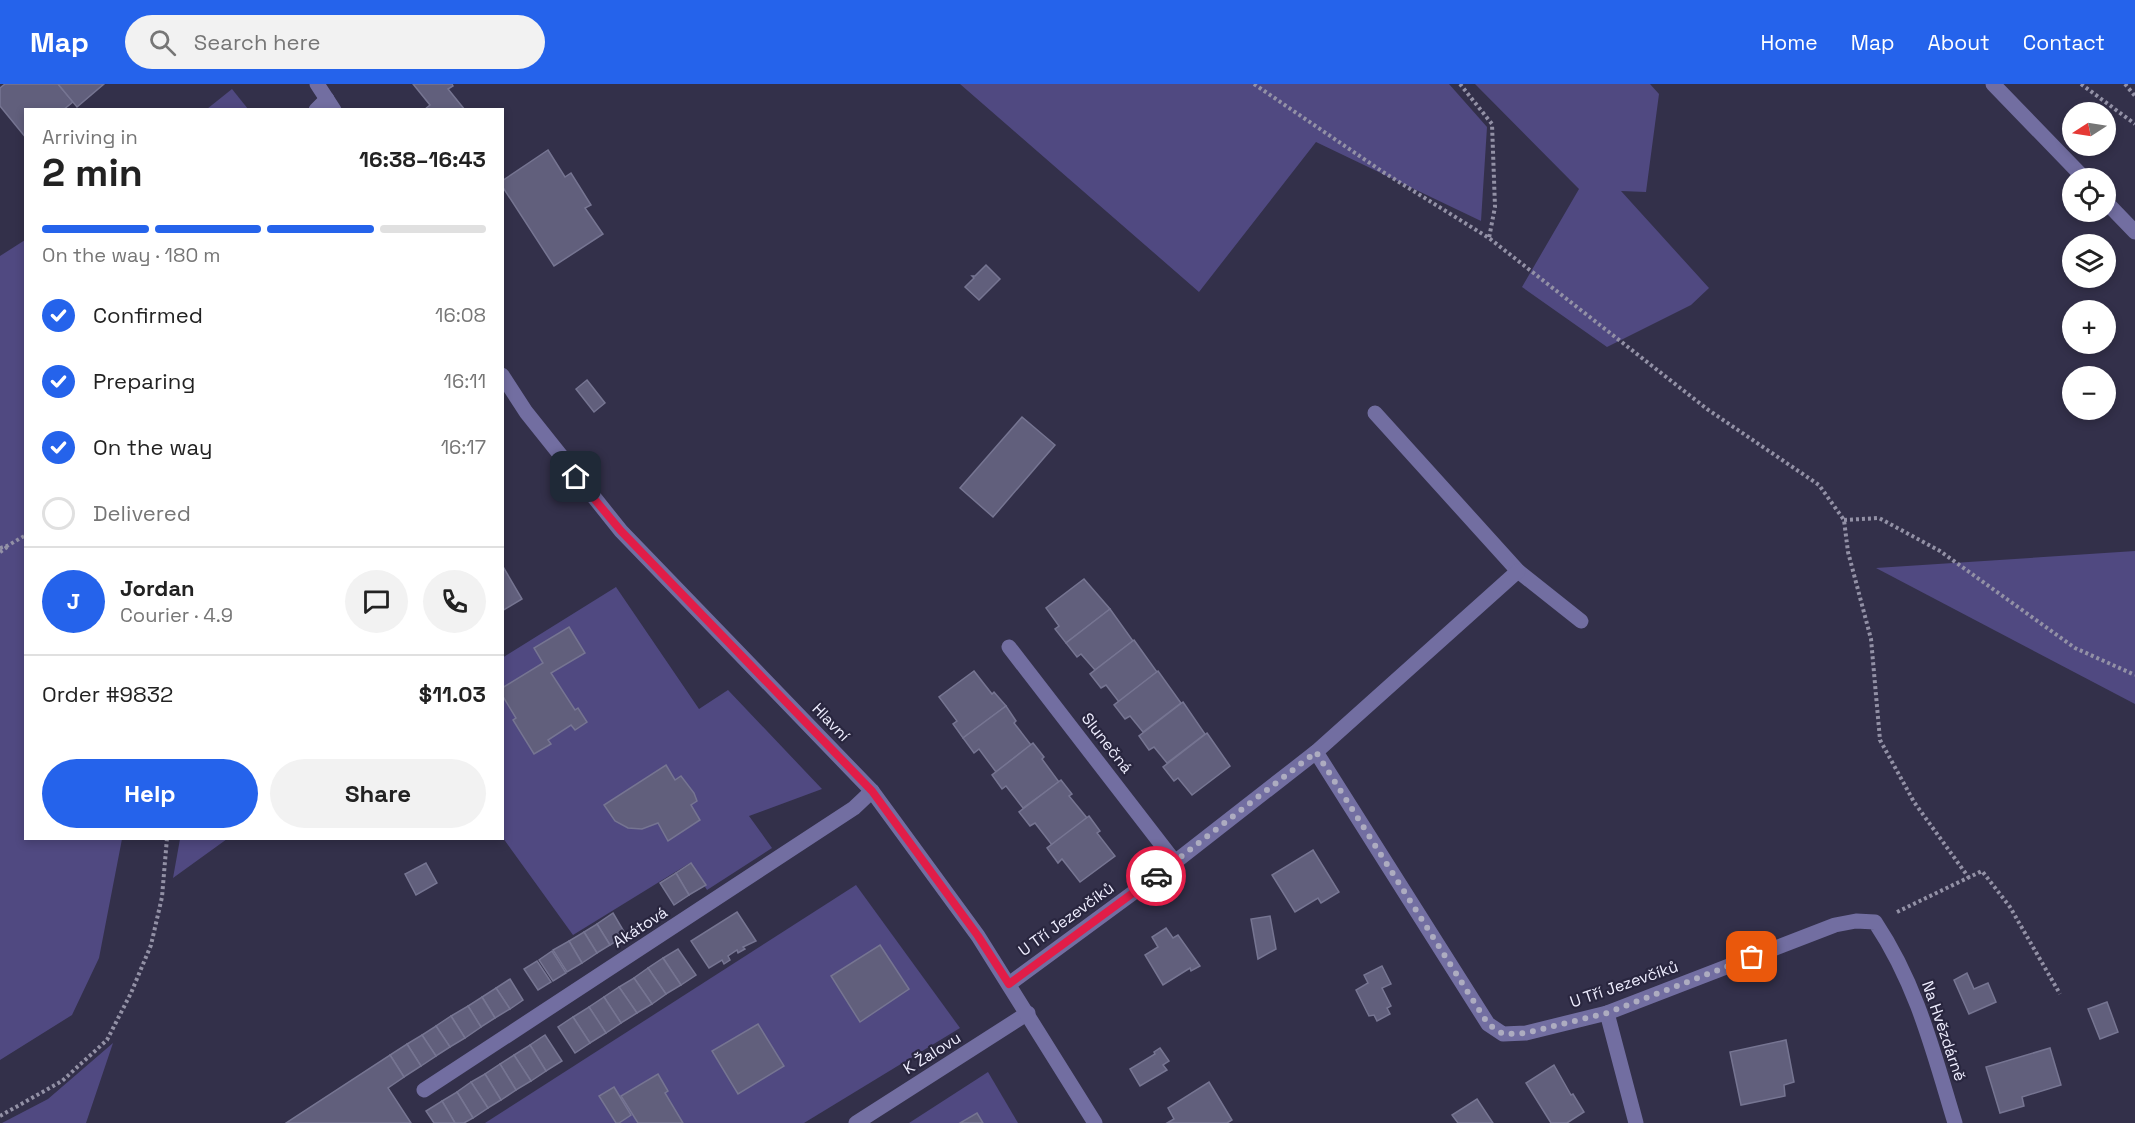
<!DOCTYPE html>
<html lang="en">
<head>
<meta charset="utf-8">
<style>
	body { margin:0; font-family:"Space Grotesk",sans-serif; background:#f2f2f2; color:#222; height:100vh; display:flex; flex-direction:column; font-size:22px; white-space:nowrap }
	* { box-sizing:border-box; margin:0 }
	p { font-size:20px; color:#767676 }
	.icon { flex:none; width:33px; height:33px; fill:none; stroke:currentColor; stroke-width:2; stroke-linecap:round; stroke-linejoin:round }
	.map { position:relative; flex:1; overflow:hidden }
	.drawer { position:absolute; left:24px; top:24px; width:480px; height:732px; display:flex; flex-direction:column; background:#fff; border-radius:0px; box-shadow:0 3px 9px #0003 }
	.drawer>* { flex:none }
	.needle { width:39px; rotate:258deg }
	.controls { position:absolute; left:2062px; top:18px; display:grid; gap:12px }
	.controls a { display:grid; place-items:center; width:54px; height:54px; border-radius:50%; background:#fff; box-shadow:0 3px 9px #0003; font-size:30px }
	.pin { position:absolute; display:grid; place-items:center; width:51px; height:51px; color:#fff; margin:-26px; border-radius:12px; box-shadow:0 3px 9px #0006 }
	.courier { position:absolute; display:grid; place-items:center; width:60px; height:60px; margin:-30px; border:4px solid #e11d48; border-radius:50%; background:#fff; color:#222; box-shadow:0 2px 8px #0007 }
	.headline em { font-style:normal; font-weight:800 }
	.headline div { display:flex; flex-direction:column-reverse }
	.headline { display:flex; align-items:center; justify-content:space-between; height:102px; padding:0 18px }
	h1 { font-size:39px; font-weight:800; line-height:45px }
	.bar { display:grid; grid-template-columns:repeat(4,1fr); gap:9px 6px; align-content:center; height:72px; padding:0 18px }
	.bar i { height:8px; border-radius:4px; background:#e0e0e0 }
	.bar .current { background:#2563eb }
	.bar p { grid-column:span 4 }
	.line { display:flex; align-items:center; gap:15px; padding:0 18px; border-top:2px solid #e0e0e0 }
	.line div { flex:1 }
	.round { display:grid; place-items:center; flex:none; width:63px; height:63px; border-radius:32px; background:#f2f2f2 }
	ol { padding:0 18px; list-style:none }
	li { display:flex; align-items:center; gap:18px; height:66px }
	li p { margin-inline-start:auto }
	li .icon { padding:6px; border-radius:50%; background:#2563eb; color:#fff; stroke-width:4 }
	li:last-child { color:#767676 }
	li i { width:33px; height:33px; border:3px solid #e0e0e0; border-radius:50% }
	.button { display:flex; gap:12px; margin-top:auto; padding:12px 18px }
	.button a { flex:1; height:69px; border-radius:36px; background:#2563eb; color:#fff; font-size:24px; font-weight:800; line-height:69px; text-align:center }
	.button a+a { background:#f2f2f2; color:#222 }
	header { display:flex; align-items:center; gap:36px; box-sizing:border-box; height:84px; padding:0 30px; background:#2563eb; color:#fff }
	header strong { font-size:28px }
	nav { display:flex; gap:33px; margin-inline-start:auto; font-size:21px }
	.search { width:420px; height:54px; background:#f2f2f2; display:flex; align-items:center; gap:15px; box-sizing:border-box; padding:0 21px; border-radius:33px; color:#767676; font-size:22px }
	.map>svg:first-child { display:block }
	.green { fill:#504981 }
	.building { fill:#615f7c; stroke:#767592; stroke-width:1.5 }
	.lines { fill:none; stroke-linecap:round; stroke-linejoin:round }
	.path { stroke:#9391a6; stroke-width:4; stroke-dasharray:3 3; stroke-linecap:butt }
	.service { stroke:#726ea1; stroke-width:15 }
	.minor { stroke:#726ea1; stroke-width:15 }
	.tertiary { stroke:#726ea1; stroke-width:15 }
	.done { stroke:#adacc0; stroke-width:6; stroke-dasharray:0 10.8 }
	.route { stroke:#e11d48; stroke-width:8 }
	.labels { text-anchor:middle; dominant-baseline:central; stroke-width:4.5; stroke-linejoin:round; paint-order:stroke }
	.street-label { font-size:16px; fill:#efeeff; stroke:#29263f }
</style>
</head>
<body>
<header>
<strong>Map</strong>
<div class="search"><svg class="icon" aria-label="search" viewBox="0 0 24 24"><circle cx="10" cy="10" r="6"/><path d="M15 15l6 6"/></svg>Search here</div>
<nav><a>Home</a><a>Map</a><a>About</a><a>Contact</a></nav>
</header>
<div class="map">
<svg width="2135" height="1039" viewBox="0 0 2135 1039">
	<rect width="100%" height="100%" fill="#33304a"/>
	<g class="green">
		<path d="M960 0H1449L1487 43 1481 137 1316 58 1199 208Z"/>
		<path d="M1475 0H1650L1659 10 1646 108 1621 107 1709 204 1691 221 1607 263 1522 203 1579 105Z"/>
		<path d="M232 5 248 25H207Z"/>
		<path d="M25 156 26 754 122 755 99 874 72 931 0 976V172Z"/>
		<path d="M2135 467V620L1876 484Z"/>
		<path d="M616 503 699 625 728 606 822 705 749 732 772 764 707 806 690 779 573 851 503 754 502 574Z"/>
		<path d="M180 755V754L227 755 173 794Z"/>
		<path d="M856 801 960 944 804 1039H485Z"/>
		<path d="M113 959 86 1039H2L48 1015Z"/>
		<path d="M988 988 1018 1039H909Z"/>
	</g>
	<g class="building">
		<path d="M5 0H58L73 18 63 26H26V54L0 22V4Z"/>
		<path d="M58 0H104L77 23Z"/>
		<path d="M413 0H452L453 2 448 5 465 26H424L430 21Z"/>
		<path d="M548 66 565 93 571 89 591 121 585 124 603 150 554 182 502 102V97Z"/>
		<path d="M986 181 1000 195 979 216 965 203 974 194 972 192H975Z"/>
		<path d="M587 296 605 319 594 328 576 305Z"/>
		<path d="M1022 333 1055 361 993 433 960 404Z"/>
		<path d="M502 481 522 515 502 527Z"/>
		<path d="M1084 495 1110 525 1066 559 1055 545 1059 542 1046 524Z"/>
		<path d="M1110 525 1133 557 1095 586 1081 570 1077 573 1066 559Z"/>
		<path d="M569 543 585 569 551 589 575 626 578 624 587 638 575 646 571 641 548 656 551 660 534 670 513 636 516 634 502 611V604L543 579 534 564Z"/>
		<path d="M1134 556 1157 588 1119 618 1106 601 1101 604 1090 590Z"/>
		<path d="M974 587 992 610 994 608 1006 622 963 654 953 640 957 637 939 613Z"/>
		<path d="M1158 587 1181 619 1143 648 1130 632 1125 635 1114 621Z"/>
		<path d="M1183 618 1205 650 1167 679 1154 663 1149 666 1139 652Z"/>
		<path d="M1006 622 1016 637 1014 639 1031 661 996 688 979 665 974 669 963 654Z"/>
		<path d="M1207 649 1230 682 1192 711 1178 694 1174 697 1163 683Z"/>
		<path d="M1033 659 1044 673 1042 675 1059 698 1023 724 1006 702 1002 705 992 691Z"/>
		<path d="M666 681 675 696 681 692 694 709 697 717 691 721 700 736 668 757 658 739 642 745 628 744 615 737 604 721Z"/>
		<path d="M1061 696 1072 710 1069 712 1087 734 1052 761 1035 739 1030 742 1019 728Z"/>
		<path d="M1089 732 1100 747 1097 749 1115 772 1080 798 1062 775 1058 779 1047 764Z"/>
		<path d="M1313 766 1339 808 1321 819 1318 814 1295 828 1272 791Z"/>
		<path d="M426 779 437 799 416 811 405 790Z"/>
		<path d="M691 779 706 801 689 811 676 789Z"/>
		<path d="M676 789 689 811 674 821 660 799Z"/>
		<path d="M737 828 756 857 743 863 745 865 738 869 737 866 728 872 730 876 724 880 722 876 709 884 691 857Z"/>
		<path d="M613 829 626 851 610 861 597 840Z"/>
		<path d="M1270 832 1276 865 1258 875 1251 835Z"/>
		<path d="M597 840 610 861 597 869 584 848Z"/>
		<path d="M1166 844 1173 854 1178 851 1200 882 1191 887 1190 884 1163 901 1145 871 1158 863 1152 853Z"/>
		<path d="M584 848 597 869 582 879 569 857Z"/>
		<path d="M569 857 582 879 567 888 553 866Z"/>
		<path d="M880 861 909 905 860 938 831 892Z"/>
		<path d="M678 865 696 891 681 901 663 874Z"/>
		<path d="M552 867 566 889 553 897 539 876Z"/>
		<path d="M663 874 681 901 666 910 648 884Z"/>
		<path d="M537 877 551 898 538 906 524 885Z"/>
		<path d="M1382 882 1391 900 1382 904 1391 922 1387 924 1390 930 1377 937 1374 931 1369 932 1356 906 1368 899 1364 891Z"/>
		<path d="M648 884 666 910 652 920 634 894Z"/>
		<path d="M1967 889 1974 905 1988 899 1996 918 1969 930 1954 896Z"/>
		<path d="M634 894 652 920 637 929 619 903Z"/>
		<path d="M510 895 523 916 510 925 496 904Z"/>
		<path d="M619 903 637 929 621 939 604 913Z"/>
		<path d="M496 904 510 925 495 934 482 913Z"/>
		<path d="M482 913 495 934 481 943 468 922Z"/>
		<path d="M604 913 621 939 606 949 589 923Z"/>
		<path d="M2107 918 2118 948 2100 955 2088 925Z"/>
		<path d="M468 922 481 943 465 954 451 932Z"/>
		<path d="M589 923 606 949 590 959 573 933Z"/>
		<path d="M451 932 465 954 450 963 436 942Z"/>
		<path d="M573 933 590 959 575 969 558 943Z"/>
		<path d="M758 940 784 982 738 1010 712 967Z"/>
		<path d="M436 942 450 963 436 972 422 951Z"/>
		<path d="M422 951 436 972 421 982 407 960Z"/>
		<path d="M545 951 562 977 546 987 530 961Z"/>
		<path d="M1786 956 1794 998 1784 1001 1785 1012 1741 1021 1730 968Z"/>
		<path d="M407 960 421 982 404 993 390 971Z"/>
		<path d="M530 961 546 987 531 997 514 971Z"/>
		<path d="M1160 964 1169 977 1163 981 1167 986 1140 1002 1130 985 1155 970 1154 968Z"/>
		<path d="M2050 964 2061 1001 2022 1013 2024 1022 2000 1029 1986 983Z"/>
		<path d="M390 971 404 993 388 1004 411 1039H286Z"/>
		<path d="M514 971 531 997 516 1006 500 980Z"/>
		<path d="M500 980 516 1006 501 1016 485 990Z"/>
		<path d="M1554 981 1571 1011 1573 1010 1584 1028 1567 1039H1551L1526 999Z"/>
		<path d="M485 990 501 1016 488 1024 471 998Z"/>
		<path d="M658 990 668 1007 665 1009 683 1039H638L621 1012Z"/>
		<path d="M471 998 488 1024 473 1034 457 1008Z"/>
		<path d="M1209 998 1232 1036 1227 1039H1167L1174 1035 1168 1024Z"/>
		<path d="M614 1003 631 1031 619 1039H616L599 1012Z"/>
		<path d="M457 1008 473 1034 464 1039H455L442 1017Z"/>
		<path d="M1477 1015 1493 1039H1458L1452 1031Z"/>
		<path d="M442 1017 455 1039H434L426 1027Z"/>
		<path d="M977 1029 983 1039H960Z"/>
	</g>
	<g class="lines">
		<g class="path">
			<path d="M1254 0 1383 88 1489 154 1707 325 1819 401 1844 436 1848 468 1871 555 1880 656 1914 718 1969 794"/>
			<path d="M1460 0 1492 40 1495 123 1489 154"/>
			<path d="M2081 0 2135 40"/>
			<path d="M2125 0 2135 12"/>
			<path d="M1844 436 1879 434 1940 467 2075 564 2135 591"/>
			<path d="M0 464 7 462 26 451"/>
			<path d="M0 468 7 463"/>
			<path d="M1897 828 1982 787 2010 823 2060 910"/>
			<path d="M0 1032 62 997 107 956 131 909 151 861 162 813 167 754"/>
		</g>
		<path class="service" d="M316 26 327 15"/>
		<g class="minor">
			<path d="M1993 0 2084 94"/>
			<path d="M2106 118 2135 148"/>
			<path d="M1375 329 1518 487 1581 537"/>
			<path d="M1009 563 1175 778"/>
			<path d="M1316 668 1488 940 1503 950 1526 949 1607 929 1835 841 1856 837 1875 838C1917 901 1933 967 1955 1039"/>
			<path d="M1009 900 1175 778 1316 668 1518 487"/>
			<path d="M1607 929 1636 1039"/>
			<path d="M424 1006 854 724 872 707"/>
			<path d="M856 1039 1028 929"/>
		</g>
		<g class="tertiary">
			<path d="M317 0 334 26"/>
			<path d="M502 291 526 328 621 447 872 707 978 852 1095 1039"/>
		</g>
	</g>
	<g class="lines">
		<path class="done" d="M1156 792 1316 668 1488 940 1503 950 1526 949 1607 929 1752 873"/>
		<path class="route" d="M576 393 621 447 872 707 978 852 1009 900 1156 792"/>
	</g>
	<g class="labels">
		<g class="street-label">
			<text transform="translate(831 638) rotate(46)">Hlavní</text>
			<text transform="translate(1107 659) rotate(52)">Slunečná</text>
			<text transform="translate(1066 835) rotate(-36)">U Tří Jezevčíků</text>
			<text transform="translate(640 843) rotate(-33)">Akátová</text>
			<text transform="translate(1624 900) rotate(-19)">U Tří Jezevčíků</text>
			<text transform="translate(1944 947) rotate(71)">Na Hvězdárně</text>
			<text transform="translate(932 969) rotate(-32)">K Žalovu</text>
		</g>
	</g>
</svg>
<div class="controls">
<a><svg class="needle" viewBox="-14 -14 28 28"><path d="M0-13l5 13h-10z" fill="#e53935"/><path d="M0 13l5-13h-10z" fill="#767676"/></svg></a>
<a><svg class="icon" aria-label="locate" viewBox="0 0 24 24"><circle cx="12" cy="12" r="6"/><path d="M12 2v4M12 18v4M2 12h4M18 12h4"/></svg></a>
<a><svg class="icon" aria-label="layers" viewBox="0 0 24 24"><path d="M12 4l9 5-9 5-9-5zM3 14l9 5 9-5"/></svg></a>
<a>+</a>
<a>−</a>
</div>
<div class="pin" style="left:1752px;top:873px;background:#ea580c"><svg class="icon" aria-label="bag" viewBox="0 0 24 24"><path d="M5 8h14l-1 12H6zM9 8a3 3 0 0 1 6 0"/></svg></div>
<div class="pin" style="left:576px;top:393px;background:#1f2937"><svg class="icon" aria-label="home" viewBox="0 0 24 24"><path d="M3 11l9-7 9 7M6 9v11h12V9"/></svg></div>
<div class="courier" style="left:1156px;top:792px"><svg class="icon" aria-label="car" viewBox="0 0 24 24"><path d="M5 17H2v-5l4-1 3-4h7l3 4 3 1v5h-3M9 17h6M6 11h13"/><circle cx="7" cy="17" r="2"/><circle cx="17" cy="17" r="2"/></svg></div>
<section class="drawer">
<div class="headline"><div><h1>2 min</h1><p>Arriving in</p></div><em>16:38–16:43</em></div>
<div class="bar"><i class="current"></i><i class="current"></i><i class="current"></i><i></i><p>On the way · 180 m</p></div>
<ol>
<li><svg class="icon" aria-label="check" viewBox="0 0 24 24"><path d="M5 12l5 5 9-10"/></svg>Confirmed<p>16:08</p></li>
<li><svg class="icon" aria-label="check" viewBox="0 0 24 24"><path d="M5 12l5 5 9-10"/></svg>Preparing<p>16:11</p></li>
<li><svg class="icon" aria-label="check" viewBox="0 0 24 24"><path d="M5 12l5 5 9-10"/></svg>On the way<p>16:17</p></li>
<li><i></i>Delivered</li>
</ol>
<div class="line" style="height:108px"><b class="round" style="background:#2563eb;color:#fff">J</b><div><b>Jordan</b><p>Courier · 4.9</p></div><a class="round"><svg class="icon" aria-label="chat" viewBox="0 0 24 24"><path d="M4 5h16v11H9l-5 4z"/></svg></a><a class="round"><svg class="icon" aria-label="phone" viewBox="0 0 24 24"><path d="M5 4h4l2 5-3 2q2 4 5 5l2-3 5 2v4C11 20 4 13 5 4z"/></svg></a></div>
<div class="line" style="height:78px"><div>Order #9832</div><b>$11.03</b></div>
<div class="button"><a>Help</a><a>Share</a></div>
</section>
</div>
</body>
</html>
